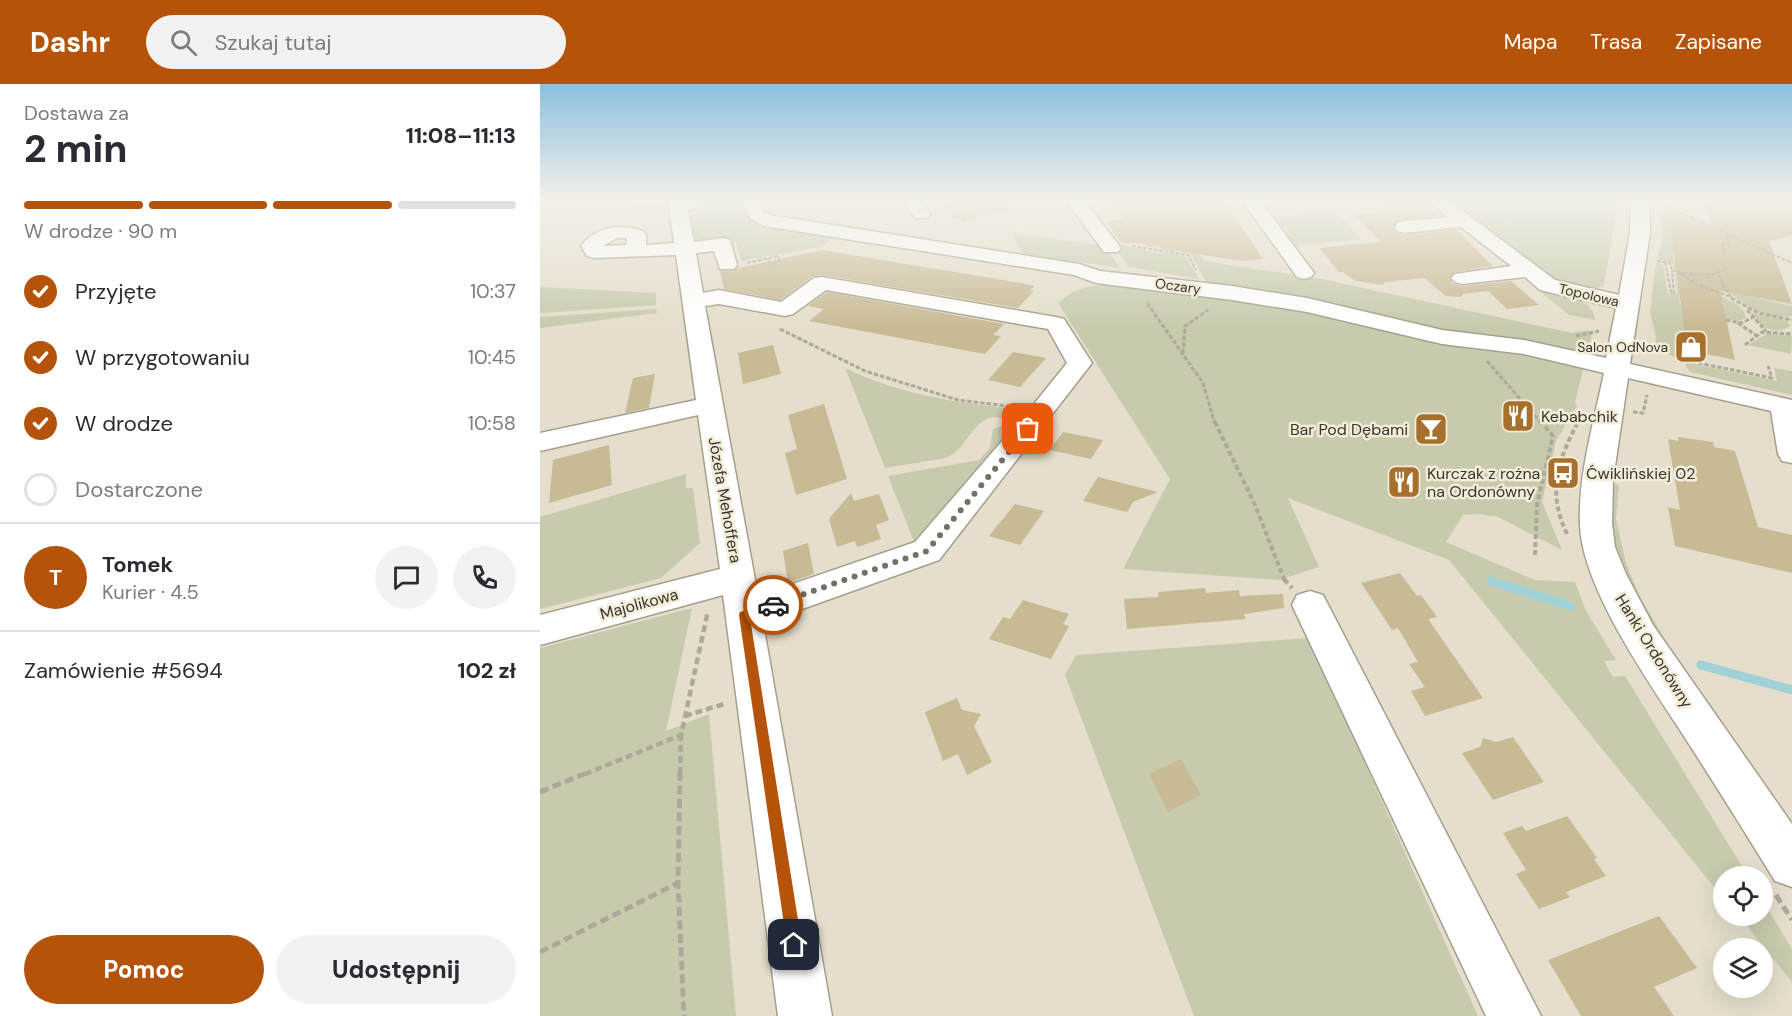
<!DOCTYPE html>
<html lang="pl">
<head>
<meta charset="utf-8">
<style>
	body { margin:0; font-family:"DM Sans",sans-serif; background:#f2f2f3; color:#2b2b33; height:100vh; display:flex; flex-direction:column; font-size:22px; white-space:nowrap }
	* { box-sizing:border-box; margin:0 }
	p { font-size:20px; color:#7c7c81 }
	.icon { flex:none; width:33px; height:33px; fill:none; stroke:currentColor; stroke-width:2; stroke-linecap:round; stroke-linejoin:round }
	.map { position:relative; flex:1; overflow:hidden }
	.details { display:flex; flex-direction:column; background:#fff; width:540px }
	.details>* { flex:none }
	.tools { position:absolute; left:1173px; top:782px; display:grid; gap:12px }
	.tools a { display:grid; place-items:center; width:60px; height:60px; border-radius:50%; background:#fff; box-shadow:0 6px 24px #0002; font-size:30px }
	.pin { position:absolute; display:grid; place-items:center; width:51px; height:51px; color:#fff; margin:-26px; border-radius:12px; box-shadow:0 3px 9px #0006 }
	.courier { position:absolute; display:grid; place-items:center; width:60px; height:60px; margin:-30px; border:4px solid #b45309; border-radius:50%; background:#fff; color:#222; box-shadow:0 2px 8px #0007 }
	.overview em { font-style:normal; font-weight:800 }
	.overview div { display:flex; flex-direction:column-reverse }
	.overview { display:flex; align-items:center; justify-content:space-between; height:102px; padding:0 24px }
	h1 { font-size:39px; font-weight:800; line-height:45px }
	.bar { display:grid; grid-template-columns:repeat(4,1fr); gap:9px 6px; align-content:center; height:72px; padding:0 24px }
	.bar i { height:8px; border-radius:4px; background:#e1e1e2 }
	.bar .selected { background:#b45309 }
	.bar p { grid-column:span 4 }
	.line { display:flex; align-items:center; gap:15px; padding:0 24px; border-top:2px solid #e1e1e2 }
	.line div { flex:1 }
	.round { display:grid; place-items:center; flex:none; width:63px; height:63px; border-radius:32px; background:#f2f2f3 }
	ol { padding:0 24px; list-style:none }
	li { display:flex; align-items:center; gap:18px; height:66px }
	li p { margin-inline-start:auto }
	li .icon { padding:6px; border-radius:50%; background:#b45309; color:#fff; stroke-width:4 }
	li:last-child { color:#7c7c81 }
	li i { width:33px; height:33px; border:3px solid #e1e1e2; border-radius:50% }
	.primary-button { display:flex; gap:12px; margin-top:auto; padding:12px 24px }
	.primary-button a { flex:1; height:69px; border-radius:36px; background:#b45309; color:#fff; font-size:24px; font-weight:800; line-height:69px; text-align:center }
	.primary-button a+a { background:#f2f2f3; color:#2b2b33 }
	header { display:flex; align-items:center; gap:36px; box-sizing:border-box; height:84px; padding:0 30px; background:#b45309; color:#fff }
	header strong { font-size:28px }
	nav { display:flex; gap:33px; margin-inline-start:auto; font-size:21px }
	.search { width:420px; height:54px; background:#f2f2f3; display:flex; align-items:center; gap:15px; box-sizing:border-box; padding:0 21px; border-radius:33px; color:#7c7c81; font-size:22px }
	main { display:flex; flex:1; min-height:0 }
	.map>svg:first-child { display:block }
	.green { fill:#c8caae }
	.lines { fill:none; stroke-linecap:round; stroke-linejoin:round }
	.stream { stroke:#9fd1d6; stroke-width:9 }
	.building { fill:#c8ba95 }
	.minor-casing { stroke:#a69f8e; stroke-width:3 }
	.path-far4 { stroke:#aea89a; stroke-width:2; stroke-dasharray:4 1.5; stroke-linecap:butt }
	.path-far3 { stroke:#aea89a; stroke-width:3; stroke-dasharray:4.5 2; stroke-linecap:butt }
	.path-far2 { stroke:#aea89a; stroke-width:4; stroke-dasharray:5 3; stroke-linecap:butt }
	.path-far1 { stroke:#aea89a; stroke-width:4.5; stroke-dasharray:7 4; stroke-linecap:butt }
	.path { stroke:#aea89a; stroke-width:5; stroke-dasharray:9 4.5; stroke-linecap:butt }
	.minor { fill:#fff; fill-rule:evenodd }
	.route { fill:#b45309 }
	.done { stroke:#757065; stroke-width:6; stroke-dasharray:0 10.8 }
	.labels { text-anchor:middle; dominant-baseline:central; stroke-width:5; stroke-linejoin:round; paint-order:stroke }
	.far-street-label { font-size:14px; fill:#38352e; stroke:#f3ecd8 }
	.far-poi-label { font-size:14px; fill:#38352e; stroke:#f3ecd8; text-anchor:end }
	.poi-label { font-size:16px; fill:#38352e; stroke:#f3ecd8; text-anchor:start }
	.street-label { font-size:16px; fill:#38352e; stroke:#f3ecd8 }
</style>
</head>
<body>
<header>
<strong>Dashr</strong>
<div class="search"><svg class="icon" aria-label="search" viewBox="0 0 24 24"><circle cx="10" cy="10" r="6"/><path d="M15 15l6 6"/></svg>Szukaj tutaj</div>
<nav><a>Mapa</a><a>Trasa</a><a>Zapisane</a></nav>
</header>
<main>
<section class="details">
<div class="overview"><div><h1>2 min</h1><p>Dostawa za</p></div><em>11:08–11:13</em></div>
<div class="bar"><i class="selected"></i><i class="selected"></i><i class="selected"></i><i></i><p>W drodze · 90 m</p></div>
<ol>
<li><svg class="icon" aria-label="check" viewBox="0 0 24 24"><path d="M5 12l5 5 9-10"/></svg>Przyjęte<p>10:37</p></li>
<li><svg class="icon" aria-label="check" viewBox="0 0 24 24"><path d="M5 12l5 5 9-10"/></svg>W przygotowaniu<p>10:45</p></li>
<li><svg class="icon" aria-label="check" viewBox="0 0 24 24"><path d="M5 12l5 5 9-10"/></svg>W drodze<p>10:58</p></li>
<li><i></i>Dostarczone</li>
</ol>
<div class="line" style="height:108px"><b class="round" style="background:#b45309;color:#fff">T</b><div><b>Tomek</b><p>Kurier · 4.5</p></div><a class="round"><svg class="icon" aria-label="chat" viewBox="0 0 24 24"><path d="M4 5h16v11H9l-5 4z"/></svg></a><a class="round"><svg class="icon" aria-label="phone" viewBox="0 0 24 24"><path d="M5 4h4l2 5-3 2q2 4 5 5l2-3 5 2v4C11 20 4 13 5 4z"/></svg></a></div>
<div class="line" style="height:78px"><div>Zamówienie #5694</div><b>102 zł</b></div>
<div class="primary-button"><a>Pomoc</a><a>Udostępnij</a></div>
</section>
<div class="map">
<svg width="1252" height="932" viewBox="0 0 1252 932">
	<rect width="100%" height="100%" fill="#e5decc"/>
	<g class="green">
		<path d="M179 115H199L212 138 298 151 283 162 201 177 196 158 156 160 151 131H154L153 126Z"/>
		<path d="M608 115H615L665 177 781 195 1032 249 1048 246 1052 250 1047 272 910 252 678 205 667 199 650 169Z"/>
		<path d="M900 115H1077L1076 131 1064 201C1023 224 932 140 900 115Z"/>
		<path d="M1121 121 1123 127 1130 129 1128 123 1168 141 1152 139 1142 170 1133 169 1134 175 1159 180 1147 189 1135 187 1132 179 1117 176 1122 155Z"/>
		<path d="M795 127 821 155 754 162 732 133Z"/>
		<path d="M471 149 565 162 580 184 484 170Z"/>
		<path d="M581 161 606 165 605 167 644 171 659 195 589 183 575 164Z"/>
		<path d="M1116 179 1123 180 1128 209 1137 210 1135 189 1197 220 1204 227 1206 234 1199 237 1186 235 1182 217H1165L1139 213 1140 220 1149 222 1155 259 1136 257V273L1114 267 1116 253 1110 228Z"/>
		<path d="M566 201 621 203 694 212 929 265 1045 278 1035 318 1037 322 1016 357 1002 418 1022 466 958 433 940 430 923 431 906 458 995 496 1035 498 1046 527 1076 576 1064 577 1073 593 1085 592 1208 792H1184L1183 814 909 476 748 414 779 483 739 496 583 485 630 395 518 219C534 205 545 202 566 201Z"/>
		<path d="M0 203 116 209V221L0 229Z"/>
		<path d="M997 205C1015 212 1053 211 1055 236L1029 231Z"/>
		<path d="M1187 205H1205L1207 212 1252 222V232C1227 236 1204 224 1187 205Z"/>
		<path d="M116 225 117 229 0 244V233Z"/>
		<path d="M1211 229 1246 236 1250 242C1236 253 1218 242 1211 229Z"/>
		<path d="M1228 249 1252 252 1251 270 1208 261Z"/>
		<path d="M1144 278 1237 297 1234 284 1252 287V311L1150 288Z"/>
		<path d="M305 284C365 313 421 319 486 326L478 336C468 338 459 331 449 334 430 341 425 367 406 374L345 384Z"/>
		<path d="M463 342 471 345 375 460 348 392 439 376 450 364 453 345Z"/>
		<path d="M146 390V404H153L160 459 121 494 0 525V433Z"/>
		<path d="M1075 400 1079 401 1076 435 1086 479 1100 513 1126 557 1252 739V748L1103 527 1080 478 1073 456 1071 424Z"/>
		<path d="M152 524 126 647 169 630 196 932H0V564Z"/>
		<path d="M769 554 938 932H654L525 591 536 571Z"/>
		<path d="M1223 817 1252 865V898L1198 831H1222Z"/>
	</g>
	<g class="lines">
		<g class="stream">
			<path d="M951 497 1030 522"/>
			<path d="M1161 581 1252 606"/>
		</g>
	</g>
	<g class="building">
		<path d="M404 115H469V126L437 131 436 135 422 138 420 134 414 135Z"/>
		<path d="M569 115H682L723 175 703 177 622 165 619 162 608 163 606 160 581 159 567 138 584 135Z"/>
		<path d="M841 115H880L900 131 856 137 853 142 856 149 864 151 917 146 953 182 915 188 909 194 913 200 922 202 971 197 999 221 967 225 948 207 923 210 921 213 906 212 884 194 845 198 843 201 815 197 803 188H799L779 164 841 158 814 131 853 127Z"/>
		<path d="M1166 115H1252V152L1229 157 1252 220 1180 207 1195 276 1147 266 1130 137 1171 142Z"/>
		<path d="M282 166 487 200 495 202 490 206 494 207 478 224 282 191 273 192 240 216 184 205 180 187H194L198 184Z"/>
		<path d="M287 208 464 240 453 251 461 252 445 270 269 237 284 225 268 222Z"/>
		<path d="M233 261 241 290 203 300 198 269Z"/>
		<path d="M473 268 506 274 480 303 448 296Z"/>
		<path d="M115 290 109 324 85 329 93 294Z"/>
		<path d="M284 320 307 395 256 411 245 369 257 365 248 331Z"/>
		<path d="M523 348 563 356 551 375 510 366Z"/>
		<path d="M1138 353 1173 358 1174 363 1195 367 1218 443 1252 451V489L1135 462 1128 423 1140 426 1128 355 1139 357Z"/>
		<path d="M69 361 72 401 9 419 13 376Z"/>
		<path d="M558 393 618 408 593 418 587 428 543 417Z"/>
		<path d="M311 409 314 417 339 410 349 436 336 441 341 455 317 463 315 457 297 463 289 435Z"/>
		<path d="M475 420 504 427 480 461 449 452Z"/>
		<path d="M268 459 274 490 248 499 243 467Z"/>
		<path d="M860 489 877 512 881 511 897 533 888 535 943 614 885 632 871 607 885 603 869 580 878 578 858 544 852 546 821 499Z"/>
		<path d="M665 504 666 509 699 506 700 512 743 510 744 524 704 530 706 535 587 545 584 515 619 513 618 508Z"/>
		<path d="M483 516 529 530 523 540 529 542 511 575 449 555 463 533 470 535Z"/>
		<path d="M417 614 422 626 441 630 434 642 452 678 427 691 418 670 403 677 385 628Z"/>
		<path d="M973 653 1004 698 953 716 922 669 940 663 943 654 956 658Z"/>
		<path d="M641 675 661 711 628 728 609 690Z"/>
		<path d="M1027 732 1057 774 1054 775 1066 792 1026 808 1030 813 999 825 976 790 986 786 963 749 982 742 986 747Z"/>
		<path d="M1119 832 1157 884 1114 903 1134 932H1041L1008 876Z"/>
	</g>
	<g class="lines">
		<defs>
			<g id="minor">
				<path d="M128 115H173L170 119 148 126 154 158 183 154 190 156 197 181 194 185H180L174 167 156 169 163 209 179 206 241 218 274 194 282 193 516 233 524 235 552 279 399 476 223 539 292 932H238L183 511 0 561V531L180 485 158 331 0 367V349L156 316 136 171 54 174 47 172 41 162C55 142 81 140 103 147L106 151V161L134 159ZM77 154H87L86 161 63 162ZM286 206 508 245 527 279 494 320 490 327 487 328 375 458 218 512 165 222 179 220 245 232 253 230Z"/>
				<path d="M200 115H218L224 128 229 131 539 180 560 187 692 202 767 214 902 246 984 256 1066 274 1076 224 1000 206 985 193 922 200 915 198 911 194 915 190 971 182 921 143 864 149 857 147 855 143 857 139 864 137 908 133 887 115H907L1015 196 1079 211 1090 149 1091 115H1109L1110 149 1090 280 1252 316V379L1242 377 1238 370 1231 327 1088 294 1073 396 1072 440 1075 463 1086 490 1113 541 1252 740V803L1235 797C1203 745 1171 694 1138 643 1105 592 1042 502 1040 441 1038 390 1054 338 1064 289L984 270 902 260 767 228 692 216 556 199 534 191 224 142 211 135Z"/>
				<path d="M363 115H381L390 130 387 134H375Z"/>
				<path d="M525 115H543L581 164 578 168H564Z"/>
				<path d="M701 115H719L774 189 771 193 764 195 757 193Z"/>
				<path d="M770 507 783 511 1001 932H946L752 521 757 511Z"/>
			</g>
		</defs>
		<use href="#minor" class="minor-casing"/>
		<g class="path-far4">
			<path d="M1160 115 1166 116"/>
			<path d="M1120 119 1192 152"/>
			<path d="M89 125 118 123"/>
			<path d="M958 139 982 123 984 115"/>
			<path d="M592 162 648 171 656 186"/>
			<path d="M1185 171 1182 160 1189 161 1186 152 1196 154 1252 179"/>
			<path d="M1117 177 1130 179 1132 187C1151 190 1170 195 1187 184"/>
			<path d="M1125 178 1131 208 1134 209 1132 187"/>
			<path d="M207 179 238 172 240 177 230 180 228 175"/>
			<path d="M1141 190 1156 200 1191 213"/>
			<path d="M1179 190 1183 202 1193 215"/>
		</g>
		<g class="path-far3">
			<path d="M1191 214 1218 229 1252 236"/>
			<path d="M607 219 663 299 675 340"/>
			<path d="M1207 226 1226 247"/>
			<path d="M1186 236 1201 239 1212 234"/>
			<path d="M1198 239 1217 252"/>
			<path d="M240 245 325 287 418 316 476 323"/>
			<path d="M1036 252 1059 247"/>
			<path d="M1205 261 1222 248 1252 250"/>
			<path d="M643 269 645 242 668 226"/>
			<path d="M1139 275 1232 294 1228 282"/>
			<path d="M947 277 1002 340"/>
			<path d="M1093 328 1103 329 1107 311"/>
			<path d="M1037 340 1039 336"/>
		</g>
		<g class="path-far2">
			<path d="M675 338 715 421 744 495"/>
			<path d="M1027 450C1007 408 1017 378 1038 338"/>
			<path d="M995 471 997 420 1013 352 1001 338"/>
		</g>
		<g class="path-far1">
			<path d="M743 494 752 504"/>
			<path d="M145 632 184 620"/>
			<path d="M45 690 141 651 168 527"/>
			<path d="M140 690 141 651"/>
		</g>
		<g class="path">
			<path d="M140 688 138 799 144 932"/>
			<path d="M0 708 49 688"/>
			<path d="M1236 811 1252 836"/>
			<path d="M0 868 138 799"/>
		</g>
		<use href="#minor" class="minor"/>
	</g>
	<linearGradient id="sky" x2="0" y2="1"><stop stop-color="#8bc0e1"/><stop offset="0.47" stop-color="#f3f0e8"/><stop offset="1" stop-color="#f3f0e8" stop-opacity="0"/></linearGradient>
	<rect width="1252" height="245" fill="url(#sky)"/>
	<path class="route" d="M233 517 237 518V524L210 534 262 861 260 866 254 868 249 866 247 861 199 531 200 528Z"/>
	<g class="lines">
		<path class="done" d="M233 521 387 467 488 345"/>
	</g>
	<defs>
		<symbol id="shop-square" viewBox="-11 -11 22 22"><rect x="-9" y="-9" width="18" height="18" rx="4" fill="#a8702d" stroke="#f3ecd8"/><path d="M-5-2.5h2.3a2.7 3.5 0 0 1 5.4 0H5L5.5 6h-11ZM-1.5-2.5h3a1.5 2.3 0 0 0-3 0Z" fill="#fff"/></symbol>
		<symbol id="restaurant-square" viewBox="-11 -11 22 22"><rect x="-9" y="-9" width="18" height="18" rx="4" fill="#a8702d" stroke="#f3ecd8"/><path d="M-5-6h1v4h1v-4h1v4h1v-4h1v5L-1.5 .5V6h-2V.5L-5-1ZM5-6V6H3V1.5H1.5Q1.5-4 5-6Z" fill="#fff"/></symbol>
		<symbol id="bar-square" viewBox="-11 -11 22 22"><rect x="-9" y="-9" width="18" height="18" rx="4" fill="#a8702d" stroke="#f3ecd8"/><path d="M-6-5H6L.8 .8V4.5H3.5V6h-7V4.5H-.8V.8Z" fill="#fff"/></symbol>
		<symbol id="bus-square" viewBox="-11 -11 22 22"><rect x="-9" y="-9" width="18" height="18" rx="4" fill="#a8702d" stroke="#f3ecd8"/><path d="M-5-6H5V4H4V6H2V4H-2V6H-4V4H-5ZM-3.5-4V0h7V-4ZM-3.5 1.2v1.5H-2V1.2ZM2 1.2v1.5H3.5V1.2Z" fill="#fff"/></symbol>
	</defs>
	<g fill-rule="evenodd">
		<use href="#shop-square" x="1132" y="244" width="38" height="38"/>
		<use href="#restaurant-square" x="959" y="313" width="38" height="38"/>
		<use href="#bar-square" x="872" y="326" width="38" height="38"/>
		<use href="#bus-square" x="1004" y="370" width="38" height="38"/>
		<use href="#restaurant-square" x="845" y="379" width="38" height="38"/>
	</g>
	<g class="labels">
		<g class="far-street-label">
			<text transform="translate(638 202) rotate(8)">Oczary</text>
			<text transform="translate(1049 211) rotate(13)">Topolowa</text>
		</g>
		<g class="far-poi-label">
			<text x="1128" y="263">Salon OdNova</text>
		</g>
		<g class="poi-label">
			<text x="1001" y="332">Kebabchik</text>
			<text x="868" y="345" text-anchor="end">Bar Pod Dębami</text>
			<text x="887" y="389">Kurczak z rożna<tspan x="887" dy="18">na Ordonówny</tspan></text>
			<text x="1046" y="389">Ćwiklińskiej 02</text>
		</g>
		<g class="street-label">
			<text transform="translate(185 416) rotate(80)">Józefa Mehoffera</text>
			<text transform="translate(99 520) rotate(-15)">Majolikowa</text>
			<text transform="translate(1114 567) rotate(58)">Hanki Ordonówny</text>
		</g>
	</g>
</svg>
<div class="tools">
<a><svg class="icon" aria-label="locate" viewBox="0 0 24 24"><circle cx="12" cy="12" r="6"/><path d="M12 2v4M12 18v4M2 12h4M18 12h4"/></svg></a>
<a><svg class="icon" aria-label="layers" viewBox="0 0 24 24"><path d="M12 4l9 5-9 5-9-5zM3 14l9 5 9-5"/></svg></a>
</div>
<div class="pin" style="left:488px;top:345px;background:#ea580c"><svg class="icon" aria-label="bag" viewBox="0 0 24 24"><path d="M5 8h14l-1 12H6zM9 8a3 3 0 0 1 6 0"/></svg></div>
<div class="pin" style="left:254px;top:861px;background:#1f2937"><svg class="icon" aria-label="home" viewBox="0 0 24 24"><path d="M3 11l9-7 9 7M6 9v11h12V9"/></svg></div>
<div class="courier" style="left:233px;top:521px"><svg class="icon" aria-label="car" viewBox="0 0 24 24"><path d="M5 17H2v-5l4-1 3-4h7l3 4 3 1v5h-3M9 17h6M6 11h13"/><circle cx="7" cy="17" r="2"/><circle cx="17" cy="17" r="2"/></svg></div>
</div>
</main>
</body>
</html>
